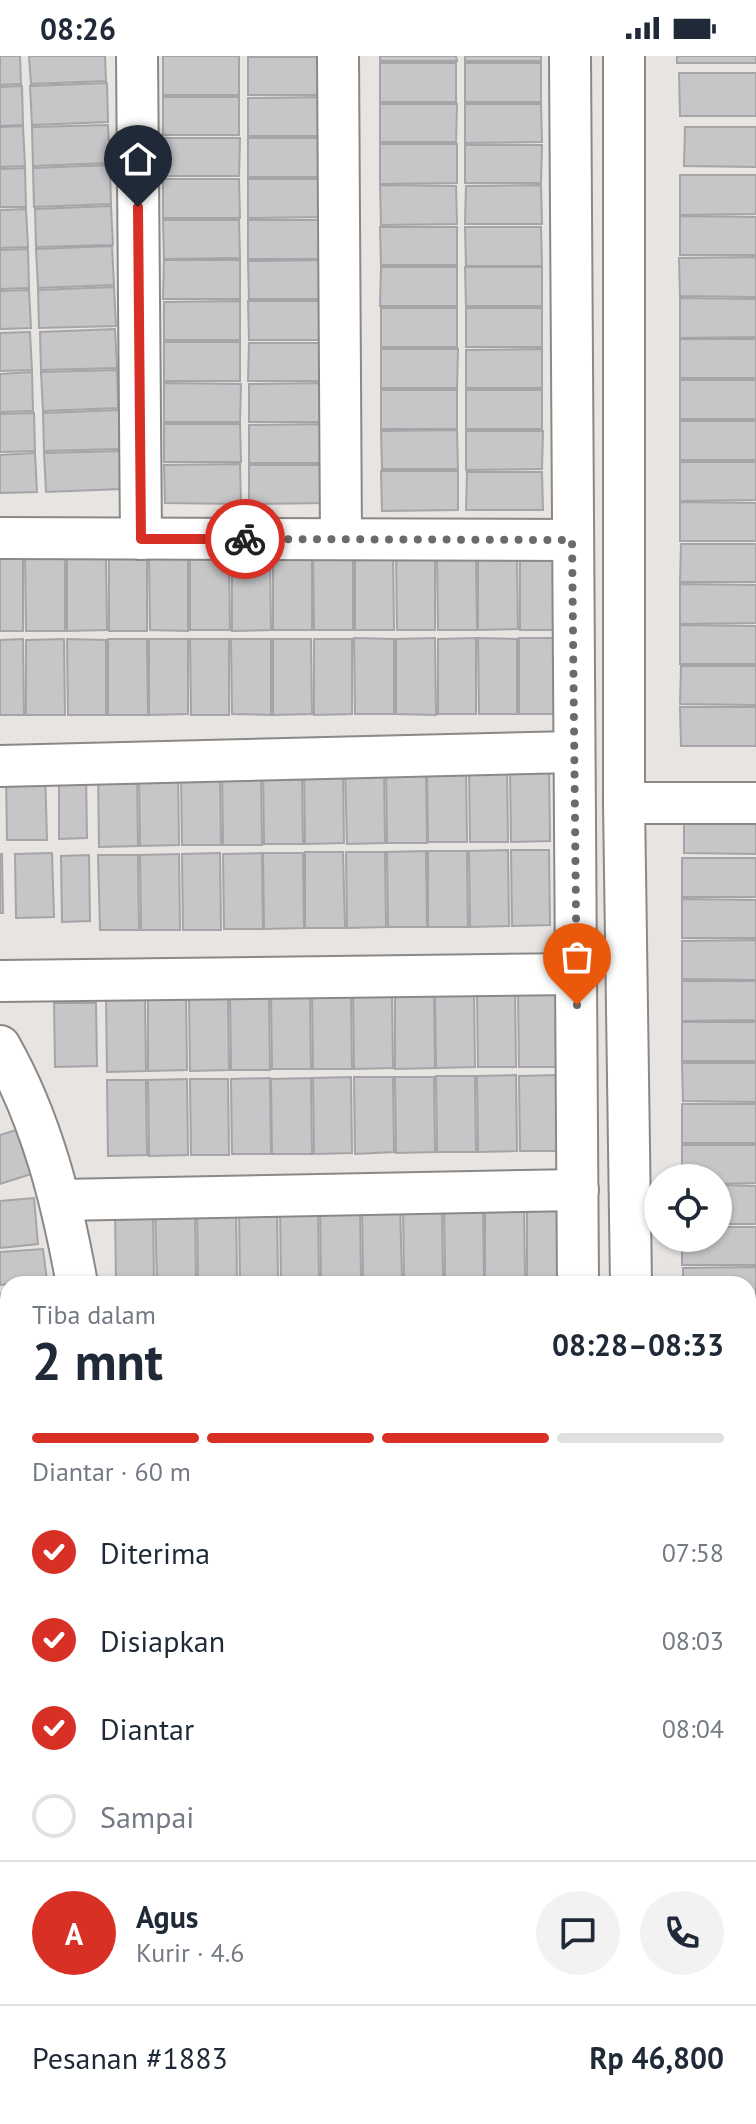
<!DOCTYPE html>
<html lang="id">
<head>
<meta charset="utf-8">
<style>
	body { margin:0; font-family:"PT Sans",sans-serif; background:#f2f2f3; color:#1f2937; height:100vh; display:flex; flex-direction:column; font-size:30px; white-space:nowrap }
	* { box-sizing:border-box; margin:0 }
	p { font-size:26px; color:#747a83 }
	.icon { flex:none; width:44px; height:44px; fill:none; stroke:currentColor; stroke-width:2; stroke-linecap:round; stroke-linejoin:round }
	.map { position:relative; flex:1; overflow:hidden }
	.sheet { position:absolute; left:0px; top:1220px; width:756px; height:848px; display:flex; flex-direction:column; background:#fff; border-radius:24px 24px 0 0; box-shadow:0 2px 6px #0004 }
	.sheet>* { flex:none }
	.tools { position:absolute; left:644px; top:1108px; display:grid; gap:16px }
	.tools a { display:grid; place-items:center; width:88px; height:88px; border-radius:50%; background:#fff; box-shadow:0 2px 6px #0004; font-size:40px }
	.pin { position:absolute; display:grid; place-items:center; width:68px; height:68px; color:#fff; margin:-82px -34px; border-radius:50% 50% 50% 0; rotate:-45deg; box-shadow:0 0 8px #0007 }
	.pin .icon { rotate:45deg }
	.courier { position:absolute; display:grid; place-items:center; width:80px; height:80px; margin:-40px; border:6px solid #d93025; border-radius:50%; background:#fff; color:#222; box-shadow:0 2px 10px #0007 }
	.summary em { font-style:normal; font-weight:700 }
	.summary div { display:flex; flex-direction:column-reverse }
	.summary { display:flex; align-items:center; justify-content:space-between; height:136px; padding:0 32px }
	h1 { font-size:52px; font-weight:700; line-height:60px }
	.bar { display:grid; grid-template-columns:repeat(4,1fr); gap:12px 8px; align-content:center; height:96px; padding:0 32px }
	.bar i { height:10px; border-radius:6px; background:#e0e1e3 }
	.bar .current { background:#d93025 }
	.bar p { grid-column:span 4 }
	.line { display:flex; align-items:center; gap:20px; padding:0 32px; border-top:2px solid #e0e1e3 }
	.line div { flex:1 }
	.round { display:grid; place-items:center; flex:none; width:84px; height:84px; border-radius:42px; background:#f2f2f3 }
	ol { padding:0 32px; list-style:none }
	li { display:flex; align-items:center; gap:24px; height:88px }
	li p { margin-inline-start:auto }
	li .icon { padding:8px; border-radius:50%; background:#d93025; color:#fff; stroke-width:4 }
	li:last-child { color:#747a83 }
	li i { width:44px; height:44px; border:4px solid #e0e1e3; border-radius:50% }
	.status { display:flex; justify-content:space-between; align-items:center; height:56px; padding:0 40px; background:#fff; direction:ltr }
	.status svg { height:22px; fill:currentColor }
	.map>svg:first-child { display:block }
	.building { fill:#c6c6c9; stroke:#a5a5a8; stroke-width:2 }
	.lines { fill:none; stroke-linecap:round; stroke-linejoin:round }
	.minor-casing { stroke:#8b8886; stroke-width:44 }
	.minor { stroke:#fff; stroke-width:40 }
	.done { stroke:#6d6b69; stroke-width:8; stroke-dasharray:0 14.4 }
	.route { stroke:#d93025; stroke-width:10 }
</style>
</head>
<body>
<div class="status"><b>08:26</b><svg viewBox="0 0 49 12"><path d="M0 12V9h3v3zM5 12V6h3v6zM10 12V3h3v9zM15 12V0h3v12zM26 1h20v11H26zM47 4h2v5h-2z"/></svg></div>
<div class="map">
<svg width="756" height="2068" viewBox="0 0 756 2068">
	<rect width="100%" height="100%" fill="#e7e4e1"/>
	<g class="building">
		<path d="M0 0H20L21 28 0 29Z"/>
		<path d="M29 0H105L106 25 31 28Z"/>
		<rect x="163" y="0" width="76" height="39"/>
		<path d="M380 0H456L457 5H380Z"/>
		<rect x="465" y="0" width="76" height="5"/>
		<rect x="677" y="0" width="79" height="7"/>
		<rect x="248" y="1" width="76" height="38"/>
		<rect x="380" y="7" width="76" height="39"/>
		<rect x="465" y="7" width="76" height="39"/>
		<path d="M679 17H756V60H680Z"/>
		<path d="M107 27 108 66 32 69 30 30Z"/>
		<path d="M22 30 23 69 0 70V31Z"/>
		<rect x="163" y="41" width="76" height="38"/>
		<path d="M324 41 325 80H248V42Z"/>
		<path d="M380 48H457L456 86H380Z"/>
		<path d="M465 48H541L542 86 465 87Z"/>
		<path d="M108 69 110 107 33 110 32 71Z"/>
		<path d="M23 70 25 110 0 111V71Z"/>
		<path d="M685 71H756V111L684 110Z"/>
		<path d="M164 82H240L239 120H163Z"/>
		<path d="M248 82H324L325 121H248Z"/>
		<path d="M380 88H457V127L380 128Z"/>
		<path d="M465 89H542L541 127H465Z"/>
		<path d="M110 109 111 148 34 151 33 112Z"/>
		<path d="M25 112 26 151H0V113Z"/>
		<path d="M680 119H756V158L680 159Z"/>
		<path d="M163 123H239L240 162H163Z"/>
		<path d="M248 123H325L324 161 248 162Z"/>
		<path d="M380 129 456 130 457 168 381 169Z"/>
		<path d="M541 129 542 168H465L466 130Z"/>
		<path d="M111 150 113 189 36 191 35 153Z"/>
		<path d="M26 153 28 191 0 192V154Z"/>
		<path d="M680 160 756 161V199H680Z"/>
		<path d="M163 164H239L240 202 164 203Z"/>
		<path d="M248 164H324L325 203H248Z"/>
		<path d="M380 171H457V209H381Z"/>
		<path d="M465 171H541L542 210H466Z"/>
		<path d="M112 190 114 229 38 232 36 193Z"/>
		<path d="M28 193 29 232 0 233V194Z"/>
		<path d="M756 201V241L680 240 679 202Z"/>
		<path d="M164 204H240V243H163Z"/>
		<path d="M324 204 325 243H249L248 205Z"/>
		<path d="M381 211H457V250H380Z"/>
		<path d="M465 211H542V250H466Z"/>
		<path d="M114 231 116 270 39 272 38 234Z"/>
		<path d="M29 234 31 272 0 273V235Z"/>
		<path d="M680 242 756 243V281L680 282Z"/>
		<path d="M240 245V284H164V246Z"/>
		<path d="M248 245H325V284H249Z"/>
		<rect x="381" y="252" width="76" height="39"/>
		<rect x="466" y="252" width="76" height="39"/>
		<path d="M115 273 117 312 41 314 40 276Z"/>
		<path d="M30 276 32 314 0 315V277Z"/>
		<rect x="680" y="283" width="76" height="39"/>
		<rect x="164" y="286" width="76" height="39"/>
		<path d="M249 287H325V325H248Z"/>
		<path d="M381 293H458L457 332H381Z"/>
		<path d="M542 293V332H466V294Z"/>
		<path d="M117 314 118 352 43 355 41 316Z"/>
		<path d="M32 316 33 355 0 356V318Z"/>
		<rect x="680" y="324" width="76" height="39"/>
		<path d="M164 327 241 328 240 366H164Z"/>
		<path d="M325 327V366H249V328Z"/>
		<rect x="381" y="334" width="76" height="39"/>
		<rect x="466" y="334" width="76" height="39"/>
		<path d="M119 354 120 393 44 395 43 357Z"/>
		<path d="M34 357 35 395 0 396V358Z"/>
		<rect x="680" y="365" width="76" height="39"/>
		<path d="M164 368H240L241 406H164Z"/>
		<path d="M325 368V407H249V369Z"/>
		<path d="M457 374 458 413H382L381 375Z"/>
		<path d="M466 375H543L542 413 466 414Z"/>
		<path d="M120 395 121 433 46 436 44 397Z"/>
		<path d="M35 397 37 436 0 437V399Z"/>
		<path d="M680 406H756V444L680 445Z"/>
		<path d="M240 408 241 448 165 447 164 409Z"/>
		<path d="M249 409H326L325 447 249 448Z"/>
		<path d="M381 415H458V454L382 455Z"/>
		<path d="M467 416H542L543 454H466Z"/>
		<path d="M680 446 756 447V485H680Z"/>
		<path d="M681 488H756V526H680Z"/>
		<path d="M188 498V575L150 574 149 499Z"/>
		<path d="M229 498 230 574H190V499Z"/>
		<path d="M232 498 270 499 271 574 232 575Z"/>
		<path d="M273 498 312 499V574H273Z"/>
		<path d="M353 498V574H314L313 499Z"/>
		<path d="M355 498H393L394 574H355Z"/>
		<path d="M396 498 435 499V574H397Z"/>
		<path d="M437 498H476L477 574H438Z"/>
		<path d="M478 498H517L518 573 478 574Z"/>
		<rect x="520" y="498" width="38" height="76"/>
		<rect x="0" y="499" width="23" height="76"/>
		<path d="M25 499H65V575H26Z"/>
		<path d="M67 499H106L107 574 67 575Z"/>
		<rect x="109" y="499" width="38" height="76"/>
		<path d="M680 528 756 529V567L680 568Z"/>
		<path d="M680 569 756 570V608H680Z"/>
		<path d="M354 582 394 583V658H355Z"/>
		<path d="M435 582 436 659 396 658V583Z"/>
		<path d="M476 582V658H438V583Z"/>
		<path d="M478 582 517 583V658H479Z"/>
		<path d="M519 582H558L559 658H519Z"/>
		<path d="M23 583 24 659H0V584Z"/>
		<path d="M64 583 65 659H26V584Z"/>
		<path d="M67 583 106 584V659H68Z"/>
		<path d="M108 583H147L148 659H108Z"/>
		<path d="M149 583H188V658L149 659Z"/>
		<path d="M190 583H229V659H191Z"/>
		<path d="M231 583H271V659L232 658Z"/>
		<path d="M273 583H311L312 658 273 659Z"/>
		<path d="M314 583H352V658L314 659Z"/>
		<path d="M681 610H756V649L680 648Z"/>
		<path d="M680 651H756V690H681Z"/>
		<path d="M549 709 550 785 511 786 510 710Z"/>
		<path d="M466 710 467 786H428L427 711Z"/>
		<path d="M507 710 508 786H470L469 711Z"/>
		<path d="M384 711 385 787 347 788 345 712Z"/>
		<path d="M386 711H426L427 787H387Z"/>
		<path d="M261 712 262 789H223L222 713Z"/>
		<path d="M302 712 303 788H264L263 713Z"/>
		<path d="M304 712H343L344 787 305 788Z"/>
		<path d="M45 714 47 784H7L6 715Z"/>
		<path d="M98 714H137L138 790 99 791Z"/>
		<path d="M139 714H178L179 789 140 790Z"/>
		<path d="M181 714H220L221 789H182Z"/>
		<path d="M59 718H86L87 782 59 783Z"/>
		<path d="M684 751H756V798L684 797Z"/>
		<path d="M508 794 509 870 470 871 469 795Z"/>
		<path d="M511 794H549L550 869 512 870Z"/>
		<path d="M426 795 427 871H388L387 796Z"/>
		<path d="M428 795H467L468 871H428Z"/>
		<path d="M305 796H343L345 872H305Z"/>
		<path d="M346 796H385L386 871 347 872Z"/>
		<path d="M52 797 54 861 16 862 15 798Z"/>
		<path d="M220 797 221 874H183L182 798Z"/>
		<path d="M262 797 263 873H224L223 798Z"/>
		<path d="M263 797H303L304 872 264 873Z"/>
		<path d="M0 798H2L3 857H0Z"/>
		<path d="M179 798 180 874H141L140 799Z"/>
		<path d="M89 799 90 865 62 866 61 800Z"/>
		<path d="M98 799H138L139 874H100Z"/>
		<rect x="682" y="802" width="74" height="39"/>
		<path d="M682 843 756 844V882H682Z"/>
		<path d="M756 884V924L682 923V885Z"/>
		<path d="M682 925H756V964L682 965Z"/>
		<path d="M557 934 558 1011H519L518 935Z"/>
		<path d="M515 935 516 1011H478L477 936Z"/>
		<path d="M392 936 393 1012 354 1013 353 937Z"/>
		<path d="M395 936H434L435 1012 395 1013Z"/>
		<path d="M435 936H474L475 1011 436 1012Z"/>
		<path d="M351 937 352 1013H313L312 938Z"/>
		<path d="M230 938H269L270 1014H231Z"/>
		<path d="M271 938H310L311 1013H272Z"/>
		<path d="M145 939 146 1015 107 1016 106 940Z"/>
		<path d="M148 939H186L187 1014 148 1015Z"/>
		<path d="M189 939H228L229 1014 190 1015Z"/>
		<path d="M54 947H96L97 1010 55 1011Z"/>
		<rect x="682" y="966" width="74" height="39"/>
		<path d="M682 1007H756V1046L683 1045Z"/>
		<path d="M516 1019 517 1095 478 1096 477 1020Z"/>
		<path d="M558 1019 559 1095H520L519 1020Z"/>
		<path d="M436 1020H475L476 1096H437Z"/>
		<path d="M351 1021 352 1097 314 1098 313 1022Z"/>
		<path d="M354 1021H393L394 1096 355 1098Z"/>
		<path d="M395 1021H434L435 1096 396 1097Z"/>
		<path d="M270 1022 271 1098H232L231 1023Z"/>
		<path d="M311 1022 312 1098H272L271 1023Z"/>
		<path d="M187 1023 188 1099 149 1100 148 1024Z"/>
		<path d="M190 1023H228L229 1099H191Z"/>
		<path d="M107 1024H146L147 1099 108 1100Z"/>
		<rect x="682" y="1048" width="74" height="39"/>
		<path d="M16 1074 31 1118 0 1128V1079Z"/>
		<path d="M682 1089H756V1127L718 1128V1122H682Z"/>
		<path d="M718 1129 756 1130V1168H718Z"/>
		<path d="M34 1142 38 1188 0 1192V1145Z"/>
		<path d="M483 1146 484 1223H445L444 1147Z"/>
		<path d="M524 1146 525 1222H485V1147Z"/>
		<path d="M527 1146H565L566 1221 527 1222Z"/>
		<path d="M442 1147 443 1223H404L403 1148Z"/>
		<path d="M318 1148 319 1224 281 1225 280 1149Z"/>
		<path d="M320 1148H360L361 1223 321 1224Z"/>
		<path d="M362 1148H400L402 1223 363 1224Z"/>
		<path d="M236 1149 237 1225H198L197 1150Z"/>
		<path d="M277 1149 278 1225H240L239 1150Z"/>
		<path d="M155 1150H195L196 1226H157Z"/>
		<path d="M115 1151H153L154 1226 116 1227Z"/>
		<path d="M718 1171H756V1209H682V1182H718Z"/>
		<path d="M43 1193 47 1225 0 1229V1196Z"/>
		<path d="M756 1211V1251L748 1250V1228H683V1212Z"/>
		<path d="M8 1237V1270L0 1271V1238Z"/>
		<rect x="748" y="1253" width="8" height="38"/>
		<path d="M0 1279H8V1327L1 1328Z"/>
		<rect x="748" y="1293" width="8" height="39"/>
		<rect x="748" y="1334" width="8" height="39"/>
		<path d="M0 1411 8 1413V1453L0 1451Z"/>
		<path d="M0 1456 8 1458V1501L0 1498Z"/>
		<path d="M748 1498 756 1501 748 1531Z"/>
		<path d="M0 1503 8 1505V1552L0 1550Z"/>
		<path d="M0 1555 8 1557V1599L0 1597Z"/>
		<path d="M0 1599 8 1601 4 1646 0 1645Z"/>
		<path d="M0 1831 8 1833V1873L0 1871Z"/>
		<path d="M0 1873 8 1875V1915L0 1913Z"/>
		<path d="M0 1916 8 1918V1958L0 1956Z"/>
		<path d="M0 1957 8 1960V2000L0 1998Z"/>
		<path d="M0 2000 8 2002 5 2041 0 2040Z"/>
		<path d="M9 2060H68L86 2065 85 2068H7Z"/>
		<path d="M136 2060H215L213 2068H144L135 2066Z"/>
		<path d="M223 2060H269L301 2068H221Z"/>
		<path d="M277 2060H302L301 2066Z"/>
		<path d="M342 2060H382L380 2068H341Z"/>
		<path d="M385 2060H425L423 2068H383Z"/>
		<path d="M427 2060H467L465 2068H425Z"/>
		<path d="M469 2060H509L507 2068H467Z"/>
		<path d="M512 2060H552L550 2068H510Z"/>
		<path d="M554 2060H594L592 2068H552Z"/>
		<path d="M596 2060H621L635 2063 634 2068H594Z"/>
	</g>
	<g class="lines">
		<defs>
			<g id="minor">
				<path d="M137 0 141 483"/>
				<path d="M338 0 341 483"/>
				<path d="M570 0 578 1228"/>
				<path d="M624 0V747L631 1228"/>
				<path d="M0 482 572 484"/>
				<path d="M0 710 573 696"/>
				<path d="M624 747H756"/>
				<path d="M0 925 577 918"/>
				<path d="M0 990C42 1064 62 1145 77 1228"/>
				<path d="M60 1144 578 1134"/>
				<path d="M0 1399H8"/>
				<path d="M748 1413 756 1414"/>
				<path d="M0 1726 8 1703"/>
				<path d="M0 1797 8 1800"/>
				<path d="M685 2060 713 2068"/>
				<path d="M105 2068 107 2060"/>
				<path d="M322 2068 325 2060"/>
			</g>
		</defs>
		<use href="#minor" class="minor-casing"/>
		<use href="#minor" class="minor"/>
	</g>
	<g class="lines">
		<path class="done" d="M245 483 572 484 577 949"/>
		<path class="route" d="M138 151 141 483H245"/>
	</g>
</svg>
<div class="tools">
<a><svg class="icon" aria-label="locate" viewBox="0 0 24 24"><circle cx="12" cy="12" r="6"/><path d="M12 2v4M12 18v4M2 12h4M18 12h4"/></svg></a>
</div>
<div class="pin" style="left:577px;top:949px;background:#ea580c"><svg class="icon" aria-label="bag" viewBox="0 0 24 24"><path d="M5 8h14l-1 12H6zM9 8a3 3 0 0 1 6 0"/></svg></div>
<div class="pin" style="left:138px;top:151px;background:#1f2937"><svg class="icon" aria-label="home" viewBox="0 0 24 24"><path d="M3 11l9-7 9 7M6 9v11h12V9"/></svg></div>
<div class="courier" style="left:245px;top:483px"><svg class="icon" aria-label="bike" viewBox="0 0 24 24"><circle cx="6" cy="16" r="4"/><circle cx="18" cy="16" r="4"/><path d="M6 16l4-8h5l3 8M10 8l3 8H6M13 5h3"/></svg></div>
<section class="sheet">
<div class="summary"><div><h1>2 mnt</h1><p>Tiba dalam</p></div><em>08:28–08:33</em></div>
<div class="bar"><i class="current"></i><i class="current"></i><i class="current"></i><i></i><p>Diantar · 60 m</p></div>
<ol>
<li><svg class="icon" aria-label="check" viewBox="0 0 24 24"><path d="M5 12l5 5 9-10"/></svg>Diterima<p>07:58</p></li>
<li><svg class="icon" aria-label="check" viewBox="0 0 24 24"><path d="M5 12l5 5 9-10"/></svg>Disiapkan<p>08:03</p></li>
<li><svg class="icon" aria-label="check" viewBox="0 0 24 24"><path d="M5 12l5 5 9-10"/></svg>Diantar<p>08:04</p></li>
<li><i></i>Sampai</li>
</ol>
<div class="line" style="height:144px"><b class="round" style="background:#d93025;color:#fff">A</b><div><b>Agus</b><p>Kurir · 4.6</p></div><a class="round"><svg class="icon" aria-label="chat" viewBox="0 0 24 24"><path d="M4 5h16v11H9l-5 4z"/></svg></a><a class="round"><svg class="icon" aria-label="phone" viewBox="0 0 24 24"><path d="M5 4h4l2 5-3 2q2 4 5 5l2-3 5 2v4C11 20 4 13 5 4z"/></svg></a></div>
<div class="line" style="height:104px"><div>Pesanan #1883</div><b>Rp 46,800</b></div>
</section>
</div>
</body>
</html>
